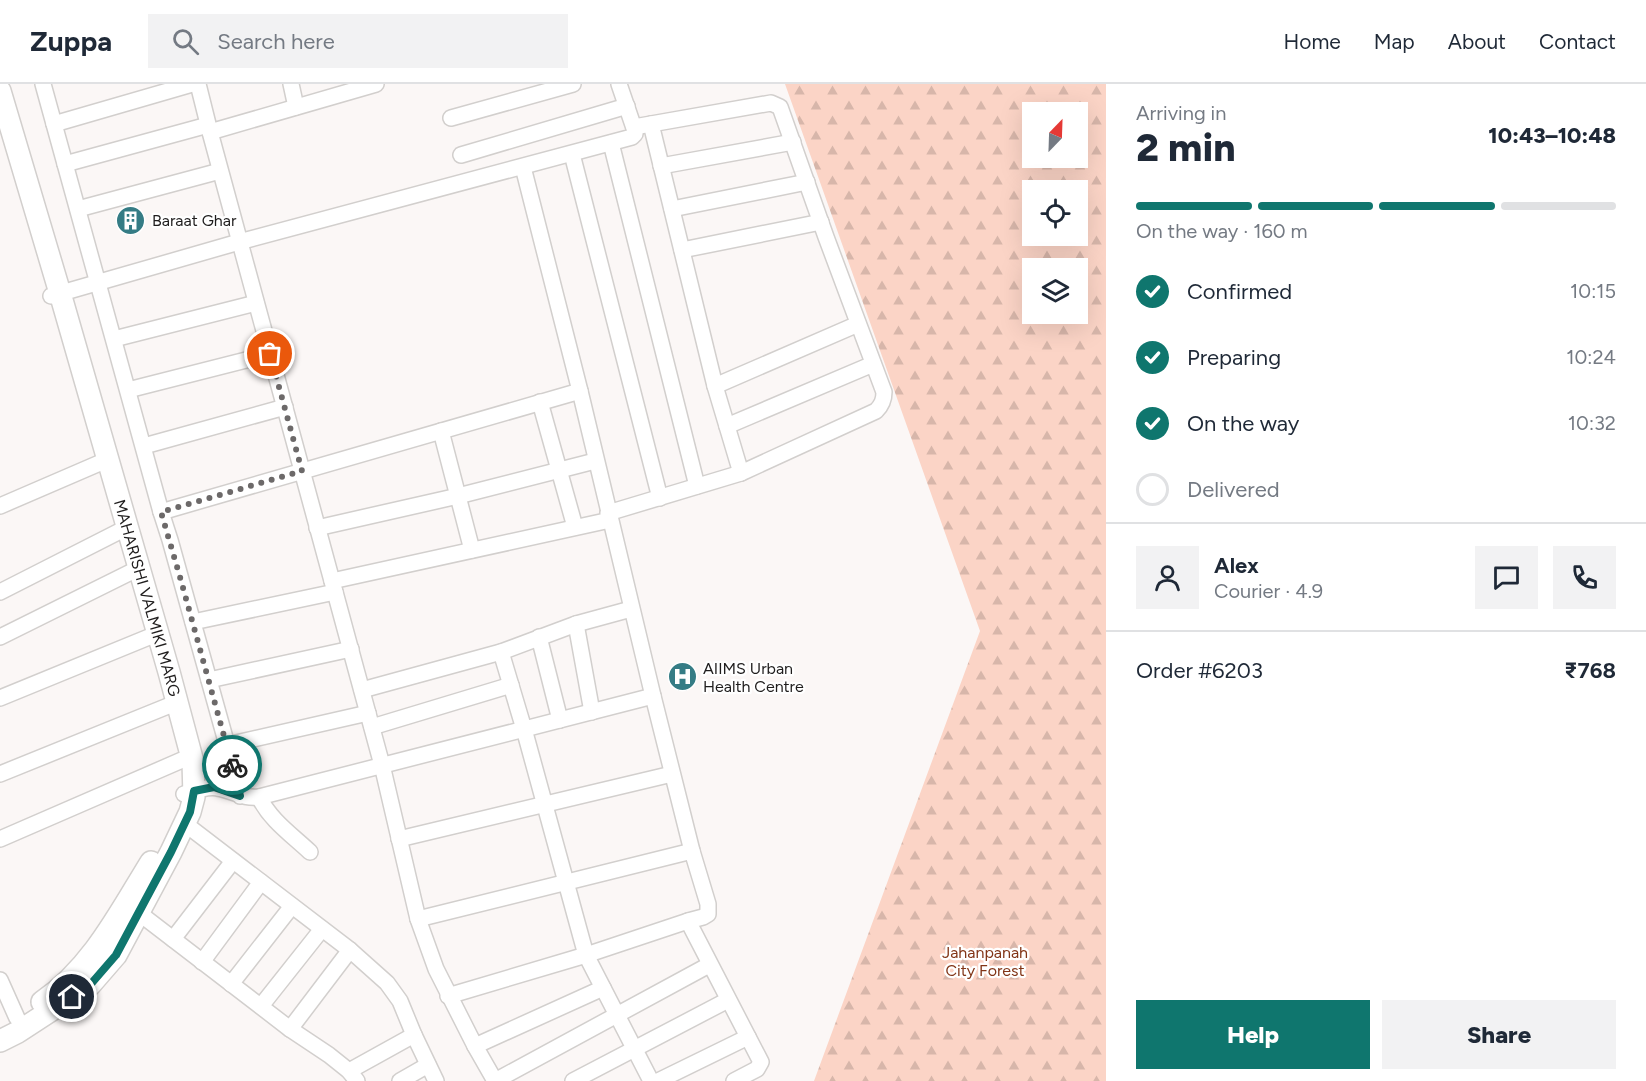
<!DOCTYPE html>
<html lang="en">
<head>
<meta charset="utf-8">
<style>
	body { margin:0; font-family:Figtree,sans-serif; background:#f2f2f3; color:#1f2937; height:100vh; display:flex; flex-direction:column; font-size:22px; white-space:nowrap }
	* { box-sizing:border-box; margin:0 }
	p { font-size:20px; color:#747a83 }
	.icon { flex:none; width:33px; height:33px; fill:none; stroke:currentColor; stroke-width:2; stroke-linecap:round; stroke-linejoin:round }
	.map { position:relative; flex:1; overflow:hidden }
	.panel { display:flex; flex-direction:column; background:#fff; width:540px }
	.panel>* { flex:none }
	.needle { width:39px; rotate:23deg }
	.buttons { position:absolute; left:1022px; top:18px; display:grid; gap:12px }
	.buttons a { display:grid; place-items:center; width:66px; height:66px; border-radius:0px; background:#fff; box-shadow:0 6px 24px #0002; font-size:30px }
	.pin { position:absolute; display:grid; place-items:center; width:51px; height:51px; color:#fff; margin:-26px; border:3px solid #fff; border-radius:50%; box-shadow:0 2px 6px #0007 }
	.courier { position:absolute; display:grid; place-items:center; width:60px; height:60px; margin:-30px; border:4px solid #0f766e; border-radius:50%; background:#fff; color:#222; box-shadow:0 2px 8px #0007 }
	.head em { font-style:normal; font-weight:800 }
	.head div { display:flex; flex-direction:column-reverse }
	.head { display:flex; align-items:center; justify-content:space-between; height:102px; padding:0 30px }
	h1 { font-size:39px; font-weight:800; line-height:45px }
	.bar { display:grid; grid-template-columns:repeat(4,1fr); gap:9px 6px; align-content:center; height:72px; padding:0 30px }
	.bar i { height:8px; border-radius:4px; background:#e0e1e3 }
	.bar .current { background:#0f766e }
	.bar p { grid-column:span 4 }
	.line { display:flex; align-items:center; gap:15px; padding:0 30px; border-top:2px solid #e0e1e3 }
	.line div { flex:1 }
	.round { display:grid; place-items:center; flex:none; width:63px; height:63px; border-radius:0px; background:#f2f2f3 }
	ol { padding:0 30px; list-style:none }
	li { display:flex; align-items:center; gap:18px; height:66px }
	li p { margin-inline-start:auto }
	li .icon { padding:6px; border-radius:50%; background:#0f766e; color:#fff; stroke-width:4 }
	li:last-child { color:#747a83 }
	li i { width:33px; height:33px; border:3px solid #e0e1e3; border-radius:50% }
	.primary-button { display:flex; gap:12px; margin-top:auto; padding:12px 30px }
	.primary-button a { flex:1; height:69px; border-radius:0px; background:#0f766e; color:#fff; font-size:24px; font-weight:800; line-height:69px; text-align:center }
	.primary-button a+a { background:#f2f2f3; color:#1f2937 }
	header { display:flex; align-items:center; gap:36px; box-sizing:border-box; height:84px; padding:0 30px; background:#fff; border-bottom:2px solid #e0e1e3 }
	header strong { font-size:28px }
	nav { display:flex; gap:33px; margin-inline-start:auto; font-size:21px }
	.search { width:420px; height:54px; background:#f2f2f3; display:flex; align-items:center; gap:15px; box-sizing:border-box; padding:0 21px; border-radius:0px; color:#747a83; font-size:22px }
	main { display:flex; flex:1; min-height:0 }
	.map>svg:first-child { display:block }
	.forest { fill:url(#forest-firs); fill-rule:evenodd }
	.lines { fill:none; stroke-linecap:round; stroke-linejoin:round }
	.street-casing { stroke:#d2cfcd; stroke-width:18 }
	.secondary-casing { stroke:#d2cfcd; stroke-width:24 }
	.street { stroke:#fff; stroke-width:15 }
	.secondary { stroke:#fff; stroke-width:21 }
	.done { stroke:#6c6969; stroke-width:6; stroke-dasharray:0 10.8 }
	.route { stroke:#0f766e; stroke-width:8 }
	.labels { text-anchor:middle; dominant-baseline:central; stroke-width:4.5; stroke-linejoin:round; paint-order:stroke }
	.poi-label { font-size:16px; fill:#1f1d1d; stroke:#fff; text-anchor:start }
	.street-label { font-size:16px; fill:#1f1d1d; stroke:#fff }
	.park-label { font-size:16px; fill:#823517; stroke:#fff }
</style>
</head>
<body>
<header>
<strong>Zuppa</strong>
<div class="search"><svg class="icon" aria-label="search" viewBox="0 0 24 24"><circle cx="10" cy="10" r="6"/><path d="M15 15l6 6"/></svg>Search here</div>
<nav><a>Home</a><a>Map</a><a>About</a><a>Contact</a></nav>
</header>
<main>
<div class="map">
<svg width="1106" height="997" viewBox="0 0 1106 997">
	<defs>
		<pattern id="forest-firs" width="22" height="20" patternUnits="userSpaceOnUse" patternTransform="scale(1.5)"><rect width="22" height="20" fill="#fbd4c6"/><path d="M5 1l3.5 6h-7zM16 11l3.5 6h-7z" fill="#d7b6aa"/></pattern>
	</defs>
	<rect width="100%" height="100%" fill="#fbf7f6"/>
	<path class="forest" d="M785 0H1106V997H814L980 547ZM1032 28H1077V74H1032ZM1032 106H1077V152H1032ZM1032 184H1077V230H1032Z"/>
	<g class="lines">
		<defs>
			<g id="street">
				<path d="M43 0 161 428 170 456 227 661 240 712"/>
				<path d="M198 0 210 48 382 681 418 835 436 885 475 962 495 997"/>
				<path d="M291 0 296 23"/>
				<path d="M451 34 573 0"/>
				<path d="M54 40 192 0"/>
				<path d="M634 43 771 19 780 23 826 153 884 308C884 316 882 321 876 327L741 389"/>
				<path d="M210 48 376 0"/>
				<path d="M611 59 697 402"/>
				<path d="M572 70 660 414"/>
				<path d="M461 71 627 22"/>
				<path d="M65 80 208 41"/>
				<path d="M661 82 793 58"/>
				<path d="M523 83 580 307 653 612 692 767 708 820V830L703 833 688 837 761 978 757 985 734 997"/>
				<path d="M78 125 220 87"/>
				<path d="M672 125 807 98"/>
				<path d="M682 166 821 138"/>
				<path d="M51 212 239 158 632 53 635 50V47L619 0"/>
				<path d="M114 255 256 219"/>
				<path d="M715 302 858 240"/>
				<path d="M128 306 270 270"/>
				<path d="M540 318 575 443"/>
				<path d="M727 342 873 280"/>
				<path d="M441 347 472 466"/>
				<path d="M144 362 285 323"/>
				<path d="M0 422 102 378"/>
				<path d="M161 428 580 307"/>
				<path d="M608 429 741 389 715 302 651 40"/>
				<path d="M317 444 458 412 595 377"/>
				<path d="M332 497 610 436"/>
				<path d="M0 508 120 447"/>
				<path d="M193 538 335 508"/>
				<path d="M576 540 592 628"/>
				<path d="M0 553 131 488"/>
				<path d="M539 553 560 636"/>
				<path d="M501 568 524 645 586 871 651 997"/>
				<path d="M209 596 351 565"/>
				<path d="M362 606 501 568 576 540 631 525"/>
				<path d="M0 614 149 553"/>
				<path d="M372 643 511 601"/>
				<path d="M227 661 368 629"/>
				<path d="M0 690 168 622"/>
				<path d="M184 710C194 707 207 702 217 704 233 706 242 715 259 713L653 612"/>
				<path d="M259 713C270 736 292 751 310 768"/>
				<path d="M184 739 350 866 387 899 400 917 414 951 436 997"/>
				<path d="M0 755 182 676"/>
				<path d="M399 755 672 690"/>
				<path d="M139 829 290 945 329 971 349 987 357 997"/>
				<path d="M418 835 692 767"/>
				<path d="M173 855 233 777"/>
				<path d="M202 878 261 798"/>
				<path d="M0 896 17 934"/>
				<path d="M231 900 292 822"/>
				<path d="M448 912 586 871 688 837"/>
				<path d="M261 922 322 845"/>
				<path d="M290 945 350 866"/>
				<path d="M475 962 603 904"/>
				<path d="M349 987 414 951"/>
				<path d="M400 997 428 981"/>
				<path d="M495 997 709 881"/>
				<path d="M573 997 728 916"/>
				<path d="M658 997 748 953"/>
			</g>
			<g id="secondary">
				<path id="s1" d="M0 7 60 209 169 588 193 678 194 713 190 728 171 768 116 871 90 901 18 948 0 957"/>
				<path d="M42 918C92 884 120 828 151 778"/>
			</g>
		</defs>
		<use href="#street" class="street-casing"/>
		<use href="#secondary" class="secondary-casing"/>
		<use href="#street" class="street"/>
		<use href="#secondary" class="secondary"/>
	</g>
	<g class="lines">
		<path class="done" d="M232 681 180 493 161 428 302 387 270 270"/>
		<path class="route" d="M72 913 90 901 116 871 171 768 190 728 194 707 214 703 240 712 232 681"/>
	</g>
	<defs>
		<symbol id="building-disc" viewBox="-11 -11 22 22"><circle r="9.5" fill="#357c85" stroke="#fff"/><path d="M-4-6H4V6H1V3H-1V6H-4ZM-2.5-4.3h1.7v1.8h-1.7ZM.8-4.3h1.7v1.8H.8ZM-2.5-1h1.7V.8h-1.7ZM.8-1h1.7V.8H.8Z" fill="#fff"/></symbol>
		<symbol id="hospital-disc" viewBox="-11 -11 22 22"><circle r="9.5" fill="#357c85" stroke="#fff"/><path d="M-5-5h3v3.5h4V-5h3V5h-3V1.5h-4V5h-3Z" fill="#fff"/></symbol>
	</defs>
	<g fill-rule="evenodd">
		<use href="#building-disc" x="114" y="120" width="33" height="33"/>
		<use href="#hospital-disc" x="666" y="576" width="33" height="33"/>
	</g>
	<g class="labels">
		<g class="poi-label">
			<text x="152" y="136">Baraat Ghar</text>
			<text x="703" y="584">AIIMS Urban<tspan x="703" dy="18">Health Centre</tspan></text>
		</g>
		<g class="street-label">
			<text stroke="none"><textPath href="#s1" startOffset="528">MAHARISHI VALMIKI MARG</textPath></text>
		</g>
		<g class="park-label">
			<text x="985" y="868">Jahanpanah<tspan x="985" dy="18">City Forest</tspan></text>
		</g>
	</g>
</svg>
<div class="buttons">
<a><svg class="needle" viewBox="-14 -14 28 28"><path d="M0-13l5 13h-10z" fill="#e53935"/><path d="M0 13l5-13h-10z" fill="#747a83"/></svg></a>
<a><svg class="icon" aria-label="locate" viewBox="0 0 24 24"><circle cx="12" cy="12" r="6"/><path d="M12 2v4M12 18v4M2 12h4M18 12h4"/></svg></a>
<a><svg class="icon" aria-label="layers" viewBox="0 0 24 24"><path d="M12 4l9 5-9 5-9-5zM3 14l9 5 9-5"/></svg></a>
</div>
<div class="pin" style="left:270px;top:270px;background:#ea580c"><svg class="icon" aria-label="bag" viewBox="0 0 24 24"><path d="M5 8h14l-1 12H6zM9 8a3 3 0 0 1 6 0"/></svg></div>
<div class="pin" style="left:72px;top:913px;background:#1f2937"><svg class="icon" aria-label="home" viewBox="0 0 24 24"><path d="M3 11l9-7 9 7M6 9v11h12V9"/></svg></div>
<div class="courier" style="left:232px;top:681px"><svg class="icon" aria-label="bike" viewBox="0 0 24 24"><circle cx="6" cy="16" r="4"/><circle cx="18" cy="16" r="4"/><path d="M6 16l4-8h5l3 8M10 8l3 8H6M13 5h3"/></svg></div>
</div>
<section class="panel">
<div class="head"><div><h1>2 min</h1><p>Arriving in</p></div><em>10:43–10:48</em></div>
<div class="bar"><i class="current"></i><i class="current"></i><i class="current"></i><i></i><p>On the way · 160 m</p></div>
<ol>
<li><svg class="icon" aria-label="check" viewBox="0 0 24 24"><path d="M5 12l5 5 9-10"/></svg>Confirmed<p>10:15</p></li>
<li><svg class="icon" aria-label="check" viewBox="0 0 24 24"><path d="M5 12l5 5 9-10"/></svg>Preparing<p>10:24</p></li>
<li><svg class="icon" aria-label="check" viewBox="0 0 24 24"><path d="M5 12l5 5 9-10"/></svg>On the way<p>10:32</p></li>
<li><i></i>Delivered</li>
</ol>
<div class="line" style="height:108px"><a class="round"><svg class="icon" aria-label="person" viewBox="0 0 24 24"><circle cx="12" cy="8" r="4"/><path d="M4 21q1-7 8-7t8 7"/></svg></a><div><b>Alex</b><p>Courier · 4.9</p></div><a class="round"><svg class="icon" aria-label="chat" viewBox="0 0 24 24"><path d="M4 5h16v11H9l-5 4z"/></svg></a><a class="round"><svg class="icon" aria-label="phone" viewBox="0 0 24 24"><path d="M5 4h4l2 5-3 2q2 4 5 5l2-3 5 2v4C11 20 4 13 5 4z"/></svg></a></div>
<div class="line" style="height:78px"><div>Order #6203</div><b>₹768</b></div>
<div class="primary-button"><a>Help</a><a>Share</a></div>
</section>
</main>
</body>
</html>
